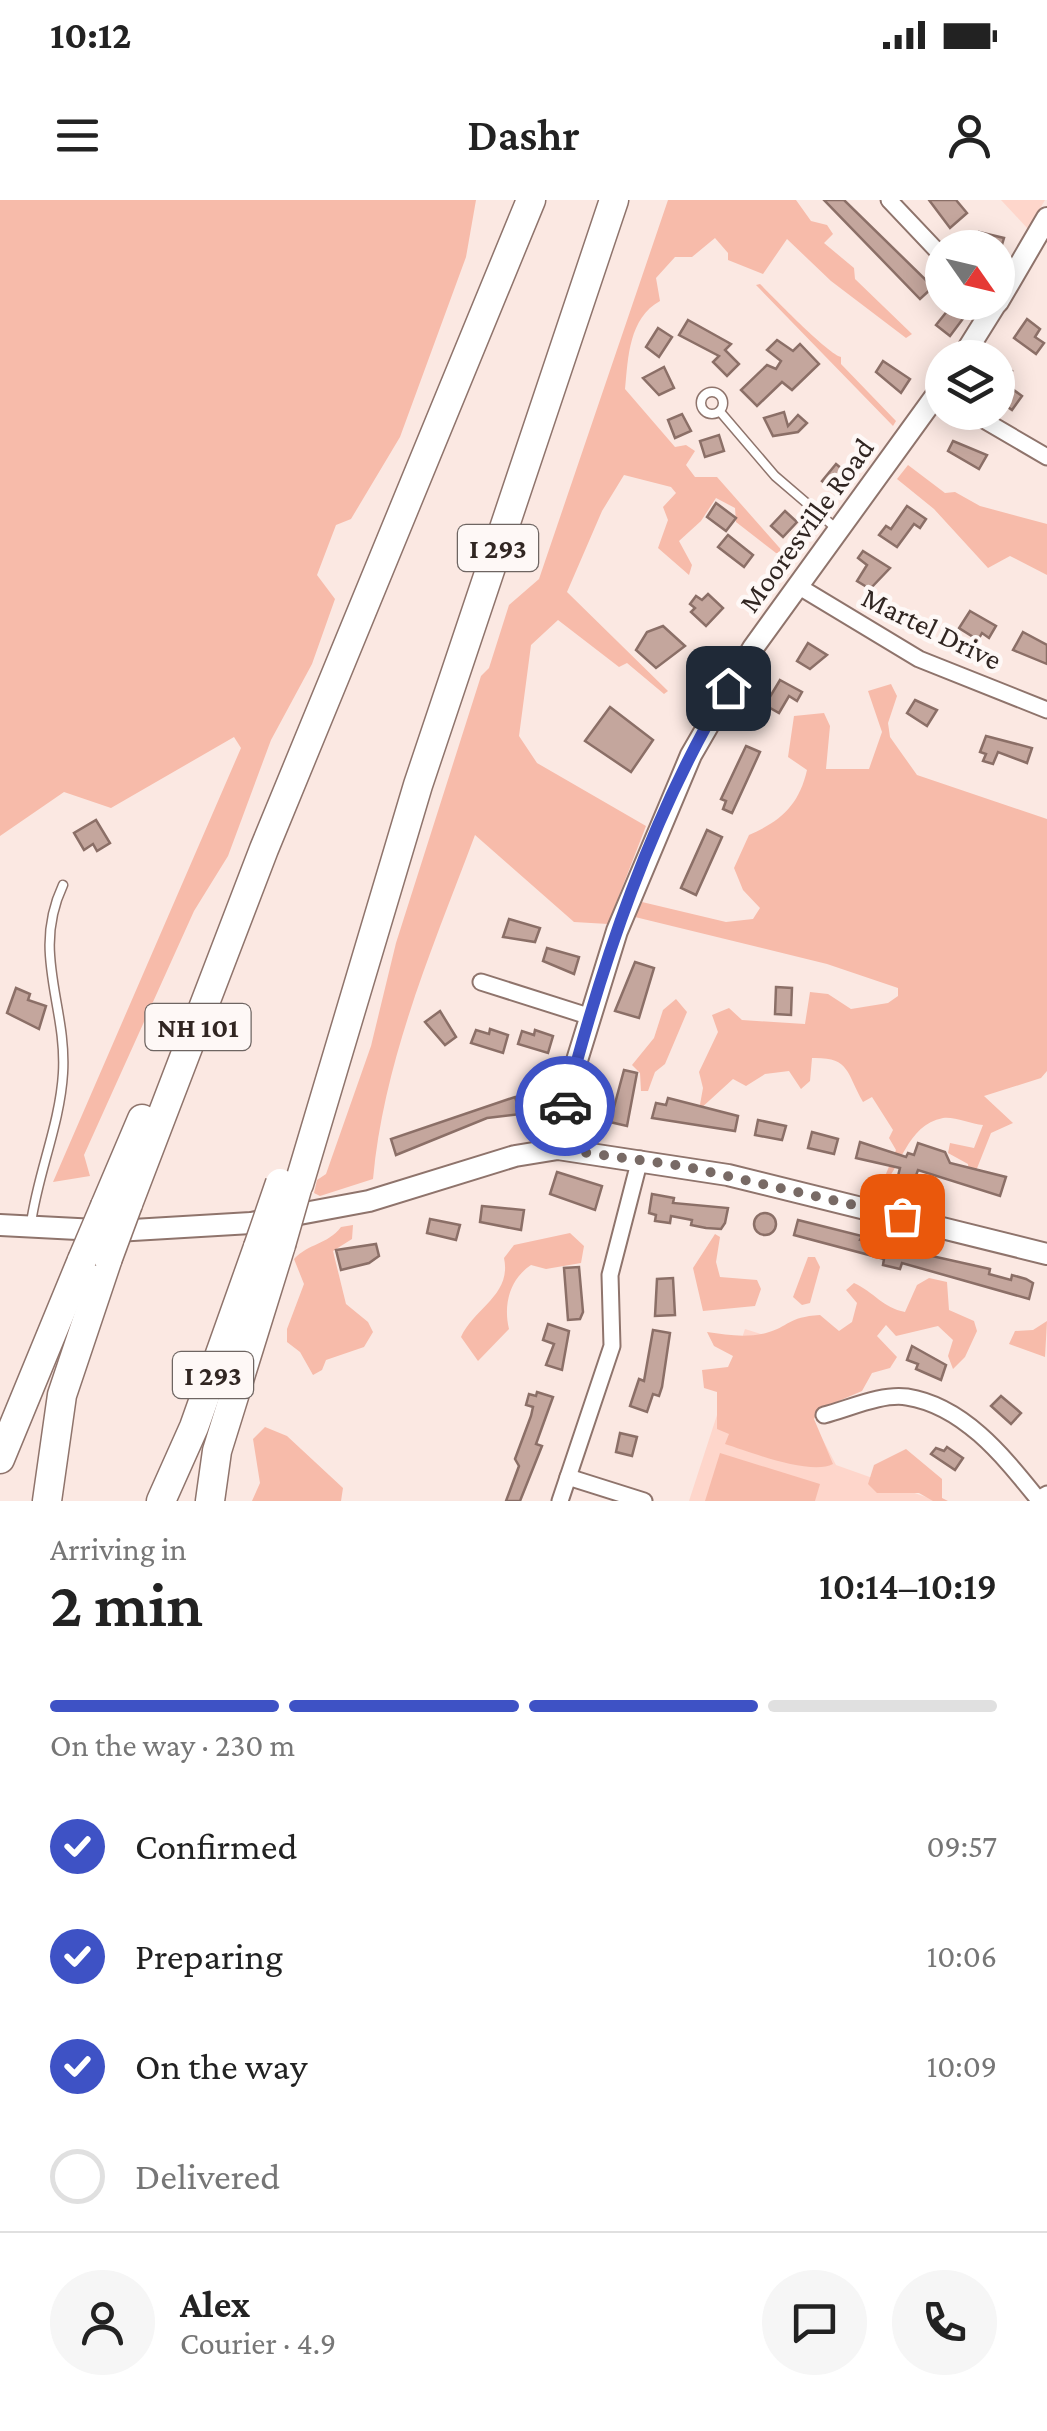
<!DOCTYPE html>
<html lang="en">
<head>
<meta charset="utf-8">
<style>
	body { margin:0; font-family:"Crimson Pro",serif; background:#f6f6f6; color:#222; height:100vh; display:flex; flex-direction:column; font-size:38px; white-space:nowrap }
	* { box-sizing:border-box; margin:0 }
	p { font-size:32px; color:#767676 }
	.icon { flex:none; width:55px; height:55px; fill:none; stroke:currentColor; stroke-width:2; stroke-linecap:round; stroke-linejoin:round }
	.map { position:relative; height:1301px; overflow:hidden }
	.sheet { display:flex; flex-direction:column; background:#fff; flex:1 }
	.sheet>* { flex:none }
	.needle { width:65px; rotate:124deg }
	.buttons { position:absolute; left:925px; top:30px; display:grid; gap:20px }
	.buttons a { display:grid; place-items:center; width:90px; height:90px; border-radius:50%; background:#fff; box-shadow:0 5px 25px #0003; font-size:50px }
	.pin { position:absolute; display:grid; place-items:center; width:85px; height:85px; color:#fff; margin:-42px; border-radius:20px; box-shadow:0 5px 15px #0006 }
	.courier { position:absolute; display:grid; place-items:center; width:100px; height:100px; margin:-50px; border:8px solid #3e52c5; border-radius:50%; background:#fff; color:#222; box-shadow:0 2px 12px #0007 }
	.head em { font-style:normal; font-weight:600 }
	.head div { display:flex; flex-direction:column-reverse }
	.head { display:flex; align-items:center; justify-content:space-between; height:170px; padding:0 50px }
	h1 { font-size:65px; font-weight:600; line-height:75px }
	.bar { display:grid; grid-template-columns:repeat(4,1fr); gap:15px 10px; align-content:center; height:120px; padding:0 50px }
	.bar i { height:12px; border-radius:8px; background:#e0e0e0 }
	.bar .selected { background:#3e52c5 }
	.bar p { grid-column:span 4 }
	.line { display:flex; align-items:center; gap:25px; padding:0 50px; border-top:2px solid #e0e0e0 }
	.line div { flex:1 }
	.round { display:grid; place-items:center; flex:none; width:105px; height:105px; border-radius:52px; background:#f6f6f6 }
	ol { padding:0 50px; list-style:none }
	li { display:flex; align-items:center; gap:30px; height:110px }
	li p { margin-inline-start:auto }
	li .icon { padding:10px; border-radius:50%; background:#3e52c5; color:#fff; stroke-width:4 }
	li:last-child { color:#767676 }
	li i { width:55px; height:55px; border:5px solid #e0e0e0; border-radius:50% }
	.status { display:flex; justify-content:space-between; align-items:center; height:70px; padding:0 50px; background:#fff; direction:ltr }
	.status svg { height:28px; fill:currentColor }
	header { display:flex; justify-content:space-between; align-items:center; height:130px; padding:0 50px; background:#fff; font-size:45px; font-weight:600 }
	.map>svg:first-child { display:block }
	.built { fill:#fed6cb }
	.green { fill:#f7bbaa }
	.building { fill:#c4a69d; stroke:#8b6f67; stroke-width:2.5 }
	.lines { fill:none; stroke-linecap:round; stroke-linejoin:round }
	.lane-casing { stroke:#8f746c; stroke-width:11 }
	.street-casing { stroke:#8f746c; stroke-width:19 }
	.secondary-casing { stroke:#8f746c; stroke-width:24 }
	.highway-casing { stroke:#8f746c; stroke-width:31 }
	.lane { stroke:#fff; stroke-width:8 }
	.street { stroke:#fff; stroke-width:15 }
	.secondary { stroke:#fff; stroke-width:20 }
	.highway { stroke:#fff; stroke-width:28 }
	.highway-bridge-casing { stroke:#8f746c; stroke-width:31; stroke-linecap:butt }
	.highway-bridge { stroke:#fff; stroke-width:28 }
	.done { stroke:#786a65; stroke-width:10; stroke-dasharray:0 18 }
	.route { stroke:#3e52c5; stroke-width:12 }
	.labels { text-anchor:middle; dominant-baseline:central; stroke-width:9; stroke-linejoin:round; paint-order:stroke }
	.shield { fill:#fef8f6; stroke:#6e6562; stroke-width:2.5 }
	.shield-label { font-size:28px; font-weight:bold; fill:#312622 }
	.street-label { font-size:30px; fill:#312622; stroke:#fef8f6 }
</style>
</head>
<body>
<div class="status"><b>10:12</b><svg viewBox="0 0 49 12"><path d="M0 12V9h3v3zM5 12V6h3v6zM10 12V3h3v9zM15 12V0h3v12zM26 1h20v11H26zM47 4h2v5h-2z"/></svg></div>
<header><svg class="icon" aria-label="menu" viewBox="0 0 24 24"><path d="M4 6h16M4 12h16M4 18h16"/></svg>Dashr<svg class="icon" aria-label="person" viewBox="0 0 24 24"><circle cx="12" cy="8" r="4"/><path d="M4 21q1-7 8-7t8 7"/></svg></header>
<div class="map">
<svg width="1047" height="1301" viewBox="0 0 1047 1301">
	<rect width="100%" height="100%" fill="#fbe8e2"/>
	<g class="built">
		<path d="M1001 0H1045L1028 29Z"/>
		<path d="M745 1129 832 1157 812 1219 836 1265 937 1301H689Z"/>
	</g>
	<g class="green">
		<path d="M0 0H476L466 57 400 237 351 319 336 325 317 375 335 399 312 464 271 540 228 656 194 711 84 955 90 976 53 982 241 548 234 537 111 608 64 592 0 636Z"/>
		<path d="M668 0H796L811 21 827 25 833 34 824 43 854 68 855 79 912 134 906 138 831 81 787 39 763 74 728 60V53L715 38 692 57H675L656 78 660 101C629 118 628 157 625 189L675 247 686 245 695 251 686 265 695 277H717L785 354 776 353 736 322 735 308 716 298 701 321 679 341 692 365 689 375 658 348 668 320 663 307 676 293 671 287 624 275 602 311 567 392 668 491 664 494 627 463 619 467 558 420 531 445 519 536 537 563 646 626 608 724 574 722 475 635C433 747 384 859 373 979L320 996 314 993 317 980 326 974 371 846 396 743 481 476 489 468 509 405 539 379Z"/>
		<path d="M760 84C775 99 828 154 841 157V164L896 221 893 226 756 85Z"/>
		<path d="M908 265 945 293 955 292 980 306 1047 324V375L1010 356 988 368 934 309 897 279Z"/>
		<path d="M891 484 897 496 888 523 890 537 917 575 1047 619V871L1041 878 984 896 1013 923 991 933 970 986 968 964 948 953 950 943 974 948 983 925C971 924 953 916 943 918 906 925 901 970 880 988L896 950 889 938 893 930 872 897 863 902C846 872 850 857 812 858L810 881 801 889 789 871 765 874 746 886 733 879 699 910 703 888 699 872 718 832 712 815 729 808 742 820 805 824 810 792 828 794 851 809 888 803 898 796V788L827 764 635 717 642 702 726 722 753 719 760 708 743 690 734 668 749 635C781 621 799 605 807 570L788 557 794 516 824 513 830 526 826 569H869L882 532 868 491Z"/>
		<path d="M676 799 687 812 665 864 655 872 648 891H641L640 873 632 865 654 838 663 810Z"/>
		<path d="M353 1025 352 1039 333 1051 346 1104 368 1122 373 1132 364 1147 326 1160 322 1170 313 1175 300 1152 287 1142V1129L304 1084 294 1059C309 1043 327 1045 341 1027Z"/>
		<path d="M570 1033 584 1046 581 1063 546 1069 531 1065C510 1079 503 1104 509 1129L478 1161 461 1137C474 1108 512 1095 504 1058L514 1045Z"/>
		<path d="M715 1034 720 1037 716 1062 720 1077 757 1080 761 1089 755 1106 703 1111 693 1068Z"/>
		<path d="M808 1057H815L820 1067 810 1103 802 1105 793 1097Z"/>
		<path d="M929 1078 947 1082 949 1110 974 1121 977 1131 965 1157 953 1169 948 1156 953 1140 938 1126 896 1136 886 1125 877 1136 897 1157 890 1168 872 1173 862 1191 820 1209 814 1219 833 1264C811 1276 750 1252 725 1244L729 1234 717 1229V1192L704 1188 702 1170 728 1167 733 1156 714 1146 707 1132C727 1135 746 1138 766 1133 789 1127 787 1117 820 1115L839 1131 852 1122 857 1103 846 1090 854 1083C874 1092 883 1108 905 1112L917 1085Z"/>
		<path d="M1047 1121 1045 1157 1009 1144 1015 1131 1033 1130Z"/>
		<path d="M265 1227 287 1236 343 1288 341 1301H252L260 1283 253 1239Z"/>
		<path d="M906 1249 942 1279V1298L948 1301H933L919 1293H877L868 1284 874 1265Z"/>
		<path d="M720 1253 820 1284 815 1301H705Z"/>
	</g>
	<g class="building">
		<path d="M824 0H844L933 87 920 99Z"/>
		<path d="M929 0H956L967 13 950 28Z"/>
		<path d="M979 32 1004 38 1001 48H975Z"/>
		<path d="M952 105 965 116 950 136 936 125Z"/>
		<path d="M1027 119 1040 129 1035 137 1044 143 1036 154 1014 138Z"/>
		<path d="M688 120 731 144 725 150 739 164 727 176 713 162 719 156 679 135Z"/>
		<path d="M658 128 672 137 659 157 646 147Z"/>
		<path d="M777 140 793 151 800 144 819 164 792 190 782 182 757 206 741 190 767 165 776 169 781 161 767 150Z"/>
		<path d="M883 161 910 179 901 193 876 172Z"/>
		<path d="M998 161 1012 171 1004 183 1022 196 1012 210 998 200Z"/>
		<path d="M664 167 674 188 659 195 643 178Z"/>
		<path d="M784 212 788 226 798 215 807 223 798 232 773 236 764 218Z"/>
		<path d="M682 214 691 231 675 238 668 220Z"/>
		<path d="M719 235 724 251 705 257 700 241Z"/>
		<path d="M953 241 987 255 979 269 948 251Z"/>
		<path d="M836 264 848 274 834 291 822 281Z"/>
		<path d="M716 303 736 318 726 331 707 317Z"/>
		<path d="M907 306 926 319 920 328 914 324 897 347 879 335 886 326 891 329Z"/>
		<path d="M785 311 797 322 783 337 771 326Z"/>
		<path d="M728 335 753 355 744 367 718 347Z"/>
		<path d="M863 351 890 368 870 389 857 381 867 365 858 358Z"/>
		<path d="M708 394 723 408 706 426 691 412 695 408 690 404 696 396 702 400Z"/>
		<path d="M970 411 996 426 989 438 982 433 978 440 959 428Z"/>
		<path d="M663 426 685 446 656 468 636 450 647 432Z"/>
		<path d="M1023 432 1047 445V464L1013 450Z"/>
		<path d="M808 443 827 455 810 469 797 461Z"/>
		<path d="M780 480 802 492 797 501 789 496 779 513 765 505Z"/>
		<path d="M915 500 937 510 927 526 907 513Z"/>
		<path d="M610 507 653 540 631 572 585 541Z"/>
		<path d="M986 536 1032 548 1027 563 998 552 993 564 983 561 986 554 980 552Z"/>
		<path d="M746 546 760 552 732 613 723 609 726 601 721 599Z"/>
		<path d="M96 620 110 643 97 651 93 644 84 650 74 633Z"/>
		<path d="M707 630 722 637 696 695 681 688Z"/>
		<path d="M509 719 540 728 535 742 503 737Z"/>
		<path d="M547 748 579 757 574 774 543 761Z"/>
		<path d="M635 762 654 768 639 818 615 811Z"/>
		<path d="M776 787 792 788 791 815 775 814Z"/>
		<path d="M16 788 30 794 28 800 46 806 39 829 7 813Z"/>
		<path d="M440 811 456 837 445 845 425 822Z"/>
		<path d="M490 829 508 835 503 853 471 843 476 830 489 834Z"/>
		<path d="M535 830 553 836 548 853 518 844 522 831 534 835Z"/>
		<path d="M624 870 637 873 627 926 610 922Z"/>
		<path d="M515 897 521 914 487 918 396 955 391 939Z"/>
		<path d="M668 898 738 916 735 931 652 918 656 903 666 905Z"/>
		<path d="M758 920 786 926 782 940 755 935Z"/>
		<path d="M812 932 838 939 834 954 808 948Z"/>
		<path d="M860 942 906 957 908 953 914 955 918 943 945 952 950 963 1006 977 1000 996 918 970 914 981 898 976 900 968 856 958Z"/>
		<path d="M557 972 602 986 595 1010 550 994Z"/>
		<path d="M652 994 674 998 673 1003 728 1008 725 1023 721 1029 706 1028 691 1025 692 1020 671 1016 670 1023 655 1021 656 1015 649 1013Z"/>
		<path d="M482 1006 524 1010 521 1030 480 1022Z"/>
		<circle cx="765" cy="1024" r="11"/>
		<path d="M430 1019 460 1025 456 1040 427 1033Z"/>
		<path d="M798 1020 862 1036 860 1040 990 1069 989 1074 1011 1080 1012 1075 1026 1079 1033 1083 1029 1099 902 1063 900 1069 883 1065 884 1059 794 1035Z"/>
		<path d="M376 1044 379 1056 369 1063 341 1070 336 1050Z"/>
		<path d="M579 1067 583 1112 580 1119 568 1120 564 1068Z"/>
		<path d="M673 1078 675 1115 655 1116 657 1079Z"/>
		<path d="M548 1124 569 1131 562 1170 546 1165 554 1144 543 1140Z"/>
		<path d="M653 1130 670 1133 662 1187 659 1196 653 1194 647 1212 630 1206 639 1179 644 1181Z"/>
		<path d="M912 1146 946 1165 941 1180 916 1169 918 1164 907 1160Z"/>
		<path d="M537 1192 553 1197 536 1244 542 1246 520 1301H506L519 1266 515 1259 531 1216 533 1207 526 1205 529 1194 536 1196Z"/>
		<path d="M1001 1196 1021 1213 1011 1224 991 1206Z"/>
		<path d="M620 1233 637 1237 632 1256 616 1252Z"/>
		<path d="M947 1247 963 1258 955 1270 931 1254 936 1248 944 1251Z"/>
	</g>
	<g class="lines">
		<defs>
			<g id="lane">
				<circle cx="712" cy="203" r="11"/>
				<path d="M722 214 775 276 838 330"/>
				<path d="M31 1023C38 973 60 924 63 873 67 805 31 753 63 685"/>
			</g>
			<g id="street">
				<path d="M889 0 942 56"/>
				<path d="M970 212 1047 257"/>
				<path d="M798 386 919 459 1047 510"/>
				<path d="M481 782 588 816"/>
				<path d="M824 1215C848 1209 882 1193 907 1197 964 1206 1004 1257 1038 1299L1047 1294"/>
				<path d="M568 1277 644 1301"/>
				<path d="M560 1301 612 1146 610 1075 640 959"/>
			</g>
			<g id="secondary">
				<path d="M998 102 1047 18"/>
				<path d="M962 158 997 102"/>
				<path d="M558 949 574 870 617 731 691 555 753 448 942 187"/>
				<path d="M0 1025 116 1031 251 1023 369 1001 515 956 558 949 728 975 1047 1054"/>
			</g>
			<g id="highway">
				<path d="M299 984 418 585 614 0"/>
				<path d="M128 1004 264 649 531 0"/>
				<path d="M105 1006 142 919"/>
				<path d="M0 1259 82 1060"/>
				<path d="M47 1301 62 1195 108 1058"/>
				<path d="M161 1301 194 1227 258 1047"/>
				<path d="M210 1301 217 1251 281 1045"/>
			</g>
		</defs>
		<use href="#lane" class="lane-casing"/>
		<use href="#street" class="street-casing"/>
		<use href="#secondary" class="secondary-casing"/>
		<use href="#highway" class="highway-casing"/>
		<use href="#lane" class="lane"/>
		<use href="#street" class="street"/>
		<use href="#secondary" class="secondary"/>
		<use href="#highway" class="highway"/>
		<defs>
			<g id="highway-bridge">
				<path d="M281 1045 297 989"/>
				<path d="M258 1047 280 983"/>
				<path d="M108 1058 128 1004"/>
				<path d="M82 1060 105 1006"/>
			</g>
		</defs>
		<use href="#highway-bridge" class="highway-bridge-casing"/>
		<use href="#highway-bridge" class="highway-bridge"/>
	</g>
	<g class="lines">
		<path class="done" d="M565 906 558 949 683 966 902 1016"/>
		<path class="route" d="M565 906C602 762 651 616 728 488"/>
	</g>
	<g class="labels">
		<g class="shield">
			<rect x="458" y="325" width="80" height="46" rx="8"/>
			<rect x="145.5" y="804" width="105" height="46" rx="8"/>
			<rect x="173" y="1152" width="80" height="46" rx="8"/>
		</g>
		<g class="shield-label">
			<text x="498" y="348">I 293</text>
			<text x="198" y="827">NH 101</text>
			<text x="213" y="1175">I 293</text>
		</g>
		<g class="street-label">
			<text transform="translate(806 325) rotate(-54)">Mooresville Road</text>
			<text transform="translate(932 428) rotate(26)">Martel Drive</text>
		</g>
	</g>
</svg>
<div class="buttons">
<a><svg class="needle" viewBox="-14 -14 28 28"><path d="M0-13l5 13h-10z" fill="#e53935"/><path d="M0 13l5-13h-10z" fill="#767676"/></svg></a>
<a><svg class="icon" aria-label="layers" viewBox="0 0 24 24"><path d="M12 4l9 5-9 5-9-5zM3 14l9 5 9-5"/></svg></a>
</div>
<div class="pin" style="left:902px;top:1016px;background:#ea580c"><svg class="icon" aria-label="bag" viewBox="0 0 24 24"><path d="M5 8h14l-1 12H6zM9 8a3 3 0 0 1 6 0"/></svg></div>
<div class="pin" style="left:728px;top:488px;background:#1f2937"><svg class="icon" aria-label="home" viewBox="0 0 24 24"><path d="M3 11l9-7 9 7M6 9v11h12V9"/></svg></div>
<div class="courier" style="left:565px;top:906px"><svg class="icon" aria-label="car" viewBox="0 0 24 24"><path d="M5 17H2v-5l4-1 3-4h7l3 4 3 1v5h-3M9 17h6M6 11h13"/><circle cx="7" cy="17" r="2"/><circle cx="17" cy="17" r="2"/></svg></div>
</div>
<section class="sheet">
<div class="head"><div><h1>2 min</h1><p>Arriving in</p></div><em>10:14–10:19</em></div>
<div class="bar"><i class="selected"></i><i class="selected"></i><i class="selected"></i><i></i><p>On the way · 230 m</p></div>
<ol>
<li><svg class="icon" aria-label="check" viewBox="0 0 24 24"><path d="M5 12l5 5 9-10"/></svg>Confirmed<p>09:57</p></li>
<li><svg class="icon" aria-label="check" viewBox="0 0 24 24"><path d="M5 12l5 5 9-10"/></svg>Preparing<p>10:06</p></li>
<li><svg class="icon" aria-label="check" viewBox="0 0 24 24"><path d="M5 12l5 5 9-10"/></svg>On the way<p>10:09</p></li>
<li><i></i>Delivered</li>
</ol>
<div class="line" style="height:180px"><a class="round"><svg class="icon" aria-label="person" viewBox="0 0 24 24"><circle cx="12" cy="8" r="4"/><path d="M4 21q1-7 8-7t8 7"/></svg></a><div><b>Alex</b><p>Courier · 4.9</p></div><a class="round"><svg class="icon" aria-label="chat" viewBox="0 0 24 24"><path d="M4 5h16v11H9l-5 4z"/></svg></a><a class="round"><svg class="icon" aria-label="phone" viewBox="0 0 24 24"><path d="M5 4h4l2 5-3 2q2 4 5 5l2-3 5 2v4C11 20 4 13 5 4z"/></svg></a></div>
</section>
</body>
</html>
